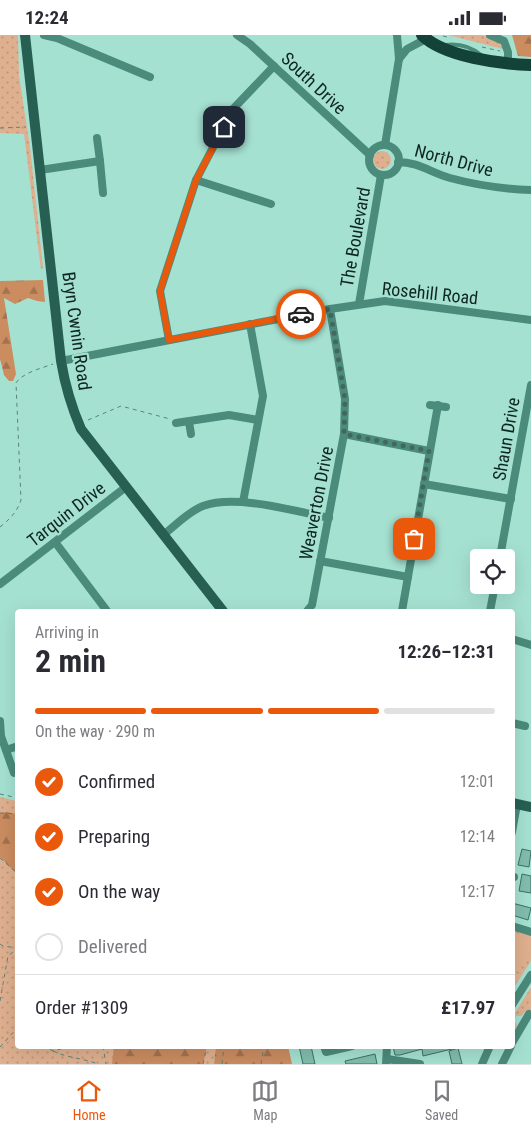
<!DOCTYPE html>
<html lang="en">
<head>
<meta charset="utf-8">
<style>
	body { margin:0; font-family:"Roboto Condensed",sans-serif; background:#f7f7f7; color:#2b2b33; height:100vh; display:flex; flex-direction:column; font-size:19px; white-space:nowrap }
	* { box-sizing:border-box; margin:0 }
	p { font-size:16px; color:#7c7c81 }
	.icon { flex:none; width:28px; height:28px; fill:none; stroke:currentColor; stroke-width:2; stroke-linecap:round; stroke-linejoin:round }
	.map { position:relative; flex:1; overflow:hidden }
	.panel { position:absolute; left:15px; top:574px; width:500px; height:440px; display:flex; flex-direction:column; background:#fff; border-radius:5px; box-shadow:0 5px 20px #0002 }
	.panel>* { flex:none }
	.tools { position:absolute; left:470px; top:514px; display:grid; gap:10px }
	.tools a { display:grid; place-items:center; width:45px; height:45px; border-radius:5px; background:#fff; box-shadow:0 5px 20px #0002; font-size:25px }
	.pin { position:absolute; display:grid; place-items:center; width:42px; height:42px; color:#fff; margin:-21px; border-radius:10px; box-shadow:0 2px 8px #0006 }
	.courier { position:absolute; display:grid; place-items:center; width:50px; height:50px; margin:-25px; border:4px solid #ea580c; border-radius:50%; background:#fff; color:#222; box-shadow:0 1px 6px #0007 }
	.summary em { font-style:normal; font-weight:700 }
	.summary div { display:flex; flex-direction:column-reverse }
	.summary { display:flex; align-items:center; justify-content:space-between; height:85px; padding:0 20px }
	h1 { font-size:32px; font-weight:700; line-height:38px }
	.bar { display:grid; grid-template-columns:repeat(4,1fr); gap:8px 5px; align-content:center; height:60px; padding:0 20px }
	.bar i { height:6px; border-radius:4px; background:#e1e1e2 }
	.bar .selected { background:#ea580c }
	.bar p { grid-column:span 4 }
	.line { display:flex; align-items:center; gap:12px; padding:0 20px; border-top:1px solid #e1e1e2 }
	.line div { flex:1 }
	ol { padding:0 20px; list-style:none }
	li { display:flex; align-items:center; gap:15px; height:55px }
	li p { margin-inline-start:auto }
	li .icon { padding:5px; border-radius:50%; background:#ea580c; color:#fff; stroke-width:4 }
	li:last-child { color:#7c7c81 }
	li i { width:28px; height:28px; border:2px solid #e1e1e2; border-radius:50% }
	.status { display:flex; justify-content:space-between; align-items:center; height:35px; padding:0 25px; background:#fff; direction:ltr }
	.status svg { height:14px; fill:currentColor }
	.tabs { display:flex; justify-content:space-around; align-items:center; height:70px; border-top:1px solid #e1e1e2; background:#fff; font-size:14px; color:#7c7c81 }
	.tabs a { display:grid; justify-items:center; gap:2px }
	.tabs .selected { color:#ea580c }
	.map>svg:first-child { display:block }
	.grass { fill:url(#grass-dots) }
	.forest { fill:url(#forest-firs) }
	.pitch { fill:#dfb08f }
	.building { fill:#82bdad; stroke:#397365 }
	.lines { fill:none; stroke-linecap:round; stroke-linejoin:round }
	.path { stroke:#5a8479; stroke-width:1; stroke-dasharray:4 4; stroke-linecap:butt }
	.lane { stroke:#4b8b7b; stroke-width:4 }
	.street { stroke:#4b8b7b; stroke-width:8 }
	.secondary { stroke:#276053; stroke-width:10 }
	.primary { stroke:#134238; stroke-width:12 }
	.done { stroke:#43675e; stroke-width:5; stroke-dasharray:0 9 }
	.route { stroke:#ea580c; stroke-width:6 }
	.labels { text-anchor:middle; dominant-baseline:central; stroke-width:4.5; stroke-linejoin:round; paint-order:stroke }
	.street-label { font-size:18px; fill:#0e2620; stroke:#a5e1d1 }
</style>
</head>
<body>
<div class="status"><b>12:24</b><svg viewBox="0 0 49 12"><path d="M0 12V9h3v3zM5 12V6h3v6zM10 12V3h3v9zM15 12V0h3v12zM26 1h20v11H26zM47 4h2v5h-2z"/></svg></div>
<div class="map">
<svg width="531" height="1029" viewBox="0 0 531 1029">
	<defs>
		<pattern id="grass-dots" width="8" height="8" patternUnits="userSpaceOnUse" patternTransform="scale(1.25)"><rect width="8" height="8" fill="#dfb08f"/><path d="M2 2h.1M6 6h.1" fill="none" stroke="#be977b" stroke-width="1.8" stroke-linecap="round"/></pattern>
		<pattern id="forest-firs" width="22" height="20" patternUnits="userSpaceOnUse" patternTransform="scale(1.25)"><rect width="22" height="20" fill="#cb8c60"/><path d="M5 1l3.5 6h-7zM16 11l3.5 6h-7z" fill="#a3724f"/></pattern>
	</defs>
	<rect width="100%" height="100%" fill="#a5e1d1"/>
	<g class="grass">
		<path d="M0 0H18L19 41 30 112 43 232 41 235 24 99 0 98Z"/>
		<path d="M448 0H482L499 6 503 14Z"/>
		<circle cx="382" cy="125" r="9"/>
		<path d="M0 762 17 766 18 1011H216L214 1029H0Z"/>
		<path d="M513 895 531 901V926L513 954Z"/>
		<path d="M531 952V976L527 975 521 981H516L514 985 517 990 513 1001 512 983Z"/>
	</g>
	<g class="forest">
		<path d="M512 0H531V22L518 21Z"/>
		<path d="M43 245 45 267 37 266 28 263 15 269 4 263 16 339 13 346H9L4 340 0 324V246Z"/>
		<path d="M7 777 17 779V839L0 822V778Z"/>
		<path d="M114 1011H207L203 1029H112Z"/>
		<path d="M216 1011H288L292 1029H214Z"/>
	</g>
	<path class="pitch" d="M516 898 531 906V913L520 934 513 930V906Z"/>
	<g class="building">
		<path d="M522 814 531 816 529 832 518 830Z"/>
		<path d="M522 839 531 841V858L519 856Z"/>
		<path d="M512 868 531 873 528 885 512 880Z"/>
		<path d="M299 1011H311L315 1029H303Z"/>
		<path d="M393 1011H451L452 1014 423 1021 422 1014 400 1020H395Z"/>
		<path d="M458 1013 462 1029H452L449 1016Z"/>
		<path d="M375 1019 377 1029H346L345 1026Z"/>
	</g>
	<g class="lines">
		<g class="path">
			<path d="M443 1 451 3"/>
			<path d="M482 12 500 16"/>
			<path d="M0 93 26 92"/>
			<path d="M88 385 121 371 170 384"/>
			<path d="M0 492C10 484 17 477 21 465L16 348C22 338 42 333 53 329"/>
			<path d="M0 759 18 763"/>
			<path d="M0 778 18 779"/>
			<path d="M0 823 18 839"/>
			<path d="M0 909 3 911 18 913"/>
			<path d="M0 966 8 921 18 913"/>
			<path d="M43 1011 53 1016 72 1011"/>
			<path d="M103 1011 106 1029"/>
			<path d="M0 1012 18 992"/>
			<path d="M53 1016C67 1023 83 1023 98 1029"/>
			<path d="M203 1029 207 1011"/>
			<path d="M222 1029 224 1011"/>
			<path d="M261 1029 264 1011"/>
		</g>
		<path class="lane" d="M445 10C459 8 470 11 481 20"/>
		<g class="street">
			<path d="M44 0 57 3 150 42"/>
			<path d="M237 0 250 9 370 120"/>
			<path d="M397 0 399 24"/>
			<path d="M490 0 504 6 508 17V29"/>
			<path d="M97 103 100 126"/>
			<path d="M385 110 399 24 407 14 426 4"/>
			<circle cx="384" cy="125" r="15"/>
			<path d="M398 127C419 127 431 138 450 143 476 150 504 154 531 155"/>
			<path d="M40 135 100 126 103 158"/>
			<path d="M196 145 271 169"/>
			<path d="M359 269 381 140"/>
			<path d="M169 305 160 256 196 145 233 74 274 31"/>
			<path d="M61 326 330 274 385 266 531 285"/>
			<path d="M430 370 446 372"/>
			<path d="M189 387 191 399"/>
			<path d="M176 388 229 380 258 385"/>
			<path d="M344 399 429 416"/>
			<path d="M424 449 511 464"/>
			<path d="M243 467 263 361 250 289"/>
			<path d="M163 500C175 491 189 476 203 471 236 459 294 476 329 483"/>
			<path d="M55 507 107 576"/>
			<path d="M500 522 531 350"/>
			<path d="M320 526 408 542"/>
			<path d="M0 549 126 452"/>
			<path d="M307 576 312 570 344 399 345 364 330 274"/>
			<path d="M402 576 438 370"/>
			<path d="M490 576 495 550"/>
			<path d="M512 604 531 610"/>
			<path d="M0 686 1 701 14 738"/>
			<path d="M512 688 525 691"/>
			<path d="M6 715 18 711"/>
			<path d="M512 797 517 769"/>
			<path d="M512 842H514"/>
			<path d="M512 891 531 897"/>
			<path d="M512 970 531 940"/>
			<path d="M512 1008 529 979"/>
			<path d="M324 1011 326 1017 352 1011"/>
			<path d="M387 1024 420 1029"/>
			<path d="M386 1029 387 1011"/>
			<path d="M482 1029 490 1011"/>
			<path d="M502 1029 511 1011"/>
		</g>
		<g class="secondary">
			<path d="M25 0 61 326C65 350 71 371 81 394L223 576"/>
			<path d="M512 768 531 772"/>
		</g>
		<path class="primary" d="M422 0C444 22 501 29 531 30"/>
	</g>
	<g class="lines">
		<path class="done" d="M301 279 330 274 345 364 344 399 429 416 414 504"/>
		<path class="route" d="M224 92 196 145 160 256 169 305 301 279"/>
	</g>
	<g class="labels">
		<g class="street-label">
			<text transform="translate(314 48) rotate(43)">South Drive</text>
			<text transform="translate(454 125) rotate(15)">North Drive</text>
			<text transform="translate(355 202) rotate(-80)">The Boulevard</text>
			<text transform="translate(430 258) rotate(6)">Rosehill Road</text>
			<text transform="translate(77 296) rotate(82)">Bryn Cwnin Road</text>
			<text transform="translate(506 404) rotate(-80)">Shaun Drive</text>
			<text transform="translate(316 468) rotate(-79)">Weaverton Drive</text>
			<text transform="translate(66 479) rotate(-38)">Tarquin Drive</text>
		</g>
	</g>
</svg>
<div class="tools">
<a><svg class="icon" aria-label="locate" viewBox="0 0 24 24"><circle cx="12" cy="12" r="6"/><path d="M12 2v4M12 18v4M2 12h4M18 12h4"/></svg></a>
</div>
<div class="pin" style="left:414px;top:504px;background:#ea580c"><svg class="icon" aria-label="bag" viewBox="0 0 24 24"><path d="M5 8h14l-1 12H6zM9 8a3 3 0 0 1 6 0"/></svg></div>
<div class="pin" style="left:224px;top:92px;background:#1f2937"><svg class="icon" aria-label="home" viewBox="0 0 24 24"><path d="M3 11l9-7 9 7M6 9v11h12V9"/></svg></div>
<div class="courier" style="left:301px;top:279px"><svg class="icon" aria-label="car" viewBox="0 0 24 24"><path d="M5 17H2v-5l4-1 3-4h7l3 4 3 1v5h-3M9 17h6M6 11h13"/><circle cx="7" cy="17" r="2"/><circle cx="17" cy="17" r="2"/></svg></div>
<section class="panel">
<div class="summary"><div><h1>2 min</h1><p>Arriving in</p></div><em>12:26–12:31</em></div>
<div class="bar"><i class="selected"></i><i class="selected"></i><i class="selected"></i><i></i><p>On the way · 290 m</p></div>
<ol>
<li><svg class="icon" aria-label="check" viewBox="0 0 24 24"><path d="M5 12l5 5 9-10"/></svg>Confirmed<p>12:01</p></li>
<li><svg class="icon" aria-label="check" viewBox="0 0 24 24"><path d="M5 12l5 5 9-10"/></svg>Preparing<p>12:14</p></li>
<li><svg class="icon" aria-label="check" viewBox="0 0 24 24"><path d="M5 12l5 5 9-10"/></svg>On the way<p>12:17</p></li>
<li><i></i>Delivered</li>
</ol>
<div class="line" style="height:65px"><div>Order #1309</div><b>£17.97</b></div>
</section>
</div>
<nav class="tabs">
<a class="selected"><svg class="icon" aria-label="home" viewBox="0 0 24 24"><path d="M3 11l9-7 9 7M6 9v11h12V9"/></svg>Home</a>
<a><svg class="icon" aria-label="map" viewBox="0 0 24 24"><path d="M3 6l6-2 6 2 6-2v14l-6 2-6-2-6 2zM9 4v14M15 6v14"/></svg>Map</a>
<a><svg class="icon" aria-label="saved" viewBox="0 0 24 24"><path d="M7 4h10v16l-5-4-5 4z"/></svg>Saved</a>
</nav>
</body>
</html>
